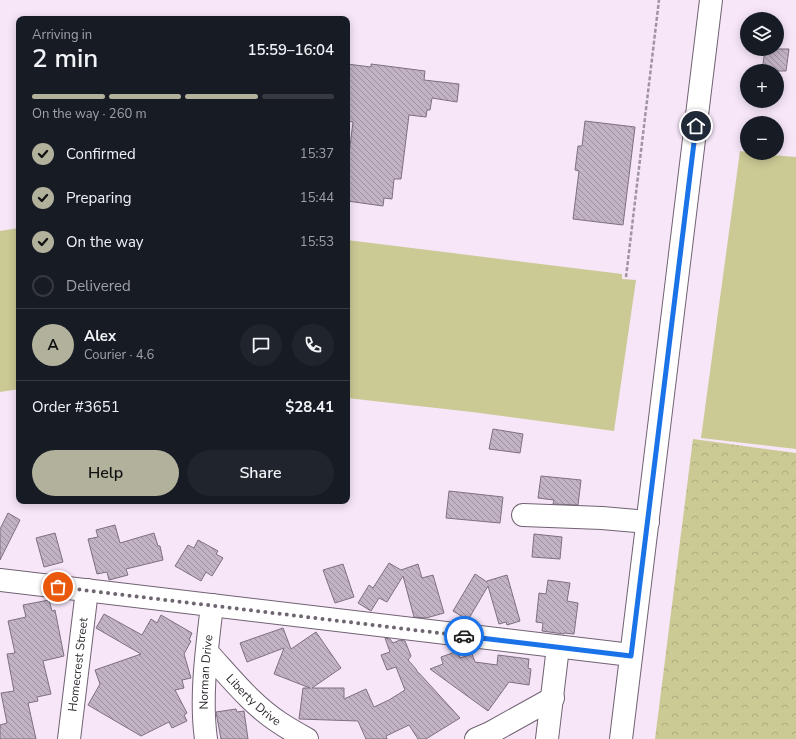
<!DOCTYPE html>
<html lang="en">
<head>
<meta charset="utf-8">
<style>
	body { margin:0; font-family:"Nunito Sans",sans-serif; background:#20242c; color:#f1f3f6; height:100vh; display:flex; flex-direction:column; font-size:15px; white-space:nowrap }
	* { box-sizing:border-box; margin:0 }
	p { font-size:13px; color:#9ea1a6 }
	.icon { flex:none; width:22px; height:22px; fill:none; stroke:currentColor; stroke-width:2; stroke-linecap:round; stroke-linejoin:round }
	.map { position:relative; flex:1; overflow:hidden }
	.drawer { position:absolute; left:16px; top:16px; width:334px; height:488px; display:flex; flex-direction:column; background:#171b24; border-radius:8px; box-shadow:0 2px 10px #0003 }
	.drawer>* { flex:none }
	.buttons { position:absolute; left:740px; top:12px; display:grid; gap:8px }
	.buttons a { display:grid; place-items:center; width:44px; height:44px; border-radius:50%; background:#171b24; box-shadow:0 2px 10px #0003; font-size:20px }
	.pin { position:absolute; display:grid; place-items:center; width:34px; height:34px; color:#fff; margin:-17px; border:2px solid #fff; border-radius:50%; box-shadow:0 1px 4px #0007 }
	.courier { position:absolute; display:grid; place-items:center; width:40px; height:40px; margin:-20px; border:3px solid #1a73e8; border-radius:50%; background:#fff; color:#222; box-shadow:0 1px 5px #0007 }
	.headline em { font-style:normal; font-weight:600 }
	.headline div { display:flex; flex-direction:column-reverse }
	.headline { display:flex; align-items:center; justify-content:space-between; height:68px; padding:0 16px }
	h1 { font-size:26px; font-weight:600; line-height:30px }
	.bar { display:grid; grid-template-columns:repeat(4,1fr); gap:6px 4px; align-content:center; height:48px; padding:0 16px }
	.bar i { height:5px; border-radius:3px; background:#363941 }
	.bar .active { background:#b2b19c }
	.bar p { grid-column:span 4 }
	.line { display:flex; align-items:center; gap:10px; padding:0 16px; border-top:1px solid #363941 }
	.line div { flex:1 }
	.round { display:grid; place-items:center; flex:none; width:42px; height:42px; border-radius:21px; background:#20242c }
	ol { padding:0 16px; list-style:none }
	li { display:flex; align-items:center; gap:12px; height:44px }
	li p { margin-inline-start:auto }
	li .icon { padding:4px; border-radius:50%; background:#b2b19c; color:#111; stroke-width:4 }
	li:last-child { color:#9ea1a6 }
	li i { width:22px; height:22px; border:2px solid #363941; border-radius:50% }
	.button { display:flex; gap:8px; margin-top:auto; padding:8px 16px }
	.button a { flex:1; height:46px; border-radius:24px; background:#b2b19c; color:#111; font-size:16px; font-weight:600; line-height:46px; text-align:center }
	.button a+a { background:#20242c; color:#f1f3f6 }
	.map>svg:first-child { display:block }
	.grass { fill:#cbc994 }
	.park { fill:url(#park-crowns) }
	.building { fill:url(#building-back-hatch); stroke:#7e7080 }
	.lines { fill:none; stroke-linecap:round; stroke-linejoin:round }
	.minor-casing { stroke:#706272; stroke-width:24 }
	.major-casing { stroke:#706272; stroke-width:24 }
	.path { stroke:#a094a2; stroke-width:2.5; stroke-dasharray:4 2; stroke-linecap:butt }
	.minor { stroke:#fff; stroke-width:22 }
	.major { stroke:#fff; stroke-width:22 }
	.done { stroke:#6e6570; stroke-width:4; stroke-dasharray:0 7.2 }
	.route { stroke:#1a73e8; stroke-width:5 }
	.labels { text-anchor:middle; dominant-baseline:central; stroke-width:3; stroke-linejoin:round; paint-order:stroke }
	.street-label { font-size:12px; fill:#251f26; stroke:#fff }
</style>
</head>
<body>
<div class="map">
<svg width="796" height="739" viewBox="0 0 796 739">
	<defs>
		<pattern id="park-crowns" width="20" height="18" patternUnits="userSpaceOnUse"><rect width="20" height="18" fill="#cbc994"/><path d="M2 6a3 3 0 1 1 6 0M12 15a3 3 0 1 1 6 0" fill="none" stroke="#aeac7f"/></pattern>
		<pattern id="building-back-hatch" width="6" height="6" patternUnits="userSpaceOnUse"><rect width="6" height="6" fill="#c2b3c4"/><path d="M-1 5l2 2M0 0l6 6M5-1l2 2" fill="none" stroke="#9d919f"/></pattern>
	</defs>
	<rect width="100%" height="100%" fill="#f6e6f8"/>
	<g class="grass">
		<path d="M740 151 747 152V153L796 157V449L701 438Z"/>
		<path d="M19 228V389L0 392V231Z"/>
		<path d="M347 240 622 274V279L636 280 614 431 472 412 347 398Z"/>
	</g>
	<path class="park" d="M693 439 796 453V739H655Z"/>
	<g class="building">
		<path d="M765 49H789L786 71H762Z"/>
		<path d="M347 64 371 67V64L425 71 424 80 459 84 457 102 432 98 430 110H427L426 117 409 115 401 179H394L392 199 384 198 383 206 347 201V170L353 122 347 121Z"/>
		<path d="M585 121 635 127 623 225 573 219 579 171 575 170 578 146H582Z"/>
		<path d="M493 429 523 434 520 453 489 449Z"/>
		<path d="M541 476 581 480 578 505 553 504 554 500 538 498Z"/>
		<path d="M449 491 503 497 500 523 446 518Z"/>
		<path d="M8 513 20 520 0 560V529Z"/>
		<path d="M115 525 120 543 154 533 158 546H160L163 560 126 569 128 575 109 580 107 572 97 574 88 539 98 537 96 530Z"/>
		<path d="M55 533 63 562 44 567 36 538Z"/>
		<path d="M534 534 562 537 560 559 532 557Z"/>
		<path d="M198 540 218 551 216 554 223 558 212 576 206 572 201 581 175 566 188 545 194 548Z"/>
		<path d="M389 563 401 570 418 564 422 578 433 575 444 613 426 618 414 617 403 576 387 602 379 598 371 611 358 603 369 585 373 588Z"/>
		<path d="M343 564 354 597 335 603 323 570Z"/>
		<path d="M475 574 487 582V581L507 575 520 621 507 625 506 622 499 624 488 586 468 620 453 611Z"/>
		<path d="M548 580 570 583 567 601 578 603 574 634 564 633V634L542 631 543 623 536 622 539 593 546 594Z"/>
		<path d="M49 600 52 611 55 610 64 656 43 661 51 694 37 697 38 701 28 703 36 739H0V725L7 723 1 693 14 691 7 654 15 653 8 621 26 617 23 605Z"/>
		<path d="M104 614 142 635 151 619 157 623 161 615 192 633 189 640 191 641 184 654 191 678 182 680 184 688 175 690 187 713 184 715 187 721 172 728 169 722 141 736 88 705 100 684 95 670 141 654 96 628Z"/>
		<path d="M283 628 291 649 316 632 341 668 312 688H344V699L366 689 374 707 389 700 405 690 396 667 387 670 381 655 390 652 385 638 390 639 393 643 400 640 405 641 411 656 408 660 416 669 418 673H419L460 718 426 739H418L409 725 386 736 387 739H366L358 721 299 719 303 688H310L274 674 284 648 247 662 240 643Z"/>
		<path d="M458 651 460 658 472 654 475 662 497 665 498 655 529 659 528 668 531 669 529 685 509 682 488 711 430 669 443 664 441 657Z"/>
		<path d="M236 709 237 712 244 711 248 739H221L216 712Z"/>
	</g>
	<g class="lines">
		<defs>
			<g id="minor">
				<path d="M523 515 602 518 648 522"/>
				<path d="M0 580 631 655"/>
				<path id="s1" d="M207 652C230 677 252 705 280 723 289 729 298 734 307 739"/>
				<path id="s2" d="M69 739 87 590"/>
				<path id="s3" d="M206 739C200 696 207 649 212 605"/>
				<path d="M476 739 490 733 553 698"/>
				<path d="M547 739 558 647"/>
			</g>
			<path id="major" d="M621 739 711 0"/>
		</defs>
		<use href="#minor" class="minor-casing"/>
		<use href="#major" class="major-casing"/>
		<path class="path" d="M626 277 659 0"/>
		<use href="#minor" class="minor"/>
		<use href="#major" class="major"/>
	</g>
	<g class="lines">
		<path class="done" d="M58 587 464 636"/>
		<path class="route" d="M464 636 631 656 696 126"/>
	</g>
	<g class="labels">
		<g class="street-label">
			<text stroke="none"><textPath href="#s2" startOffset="75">Homecrest Street</textPath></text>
			<text stroke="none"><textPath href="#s3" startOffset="67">Norman Drive</textPath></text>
			<text stroke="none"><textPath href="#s1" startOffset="67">Liberty Drive</textPath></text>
		</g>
	</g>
</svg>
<div class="buttons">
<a><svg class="icon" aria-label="layers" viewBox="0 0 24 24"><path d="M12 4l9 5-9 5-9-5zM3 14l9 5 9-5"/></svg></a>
<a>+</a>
<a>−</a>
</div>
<div class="pin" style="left:58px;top:587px;background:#ea580c"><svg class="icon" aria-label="bag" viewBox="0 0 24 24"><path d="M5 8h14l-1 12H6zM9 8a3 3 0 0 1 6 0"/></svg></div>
<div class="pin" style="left:696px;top:126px;background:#1f2937"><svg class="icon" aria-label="home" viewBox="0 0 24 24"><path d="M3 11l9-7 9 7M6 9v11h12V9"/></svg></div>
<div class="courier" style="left:464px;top:636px"><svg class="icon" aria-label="car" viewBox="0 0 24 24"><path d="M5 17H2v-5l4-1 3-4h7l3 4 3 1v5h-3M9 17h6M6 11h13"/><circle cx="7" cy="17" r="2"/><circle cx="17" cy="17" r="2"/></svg></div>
<section class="drawer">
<div class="headline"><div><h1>2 min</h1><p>Arriving in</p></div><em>15:59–16:04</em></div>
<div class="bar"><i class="active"></i><i class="active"></i><i class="active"></i><i></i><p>On the way · 260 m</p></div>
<ol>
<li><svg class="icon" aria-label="check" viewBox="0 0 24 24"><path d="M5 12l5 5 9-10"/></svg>Confirmed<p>15:37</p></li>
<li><svg class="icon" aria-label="check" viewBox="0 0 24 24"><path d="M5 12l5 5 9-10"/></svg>Preparing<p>15:44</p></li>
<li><svg class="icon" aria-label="check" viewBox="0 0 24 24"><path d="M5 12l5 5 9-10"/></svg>On the way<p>15:53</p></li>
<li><i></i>Delivered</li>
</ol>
<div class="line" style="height:72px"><b class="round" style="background:#b2b19c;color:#111">A</b><div><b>Alex</b><p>Courier · 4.6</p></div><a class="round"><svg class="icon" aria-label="chat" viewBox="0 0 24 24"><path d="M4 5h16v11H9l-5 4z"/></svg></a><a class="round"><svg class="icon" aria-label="phone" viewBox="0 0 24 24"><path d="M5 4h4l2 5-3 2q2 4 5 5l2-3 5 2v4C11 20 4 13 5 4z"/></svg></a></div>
<div class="line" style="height:52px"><div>Order #3651</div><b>$28.41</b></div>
<div class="button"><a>Help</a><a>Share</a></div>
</section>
</div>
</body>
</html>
